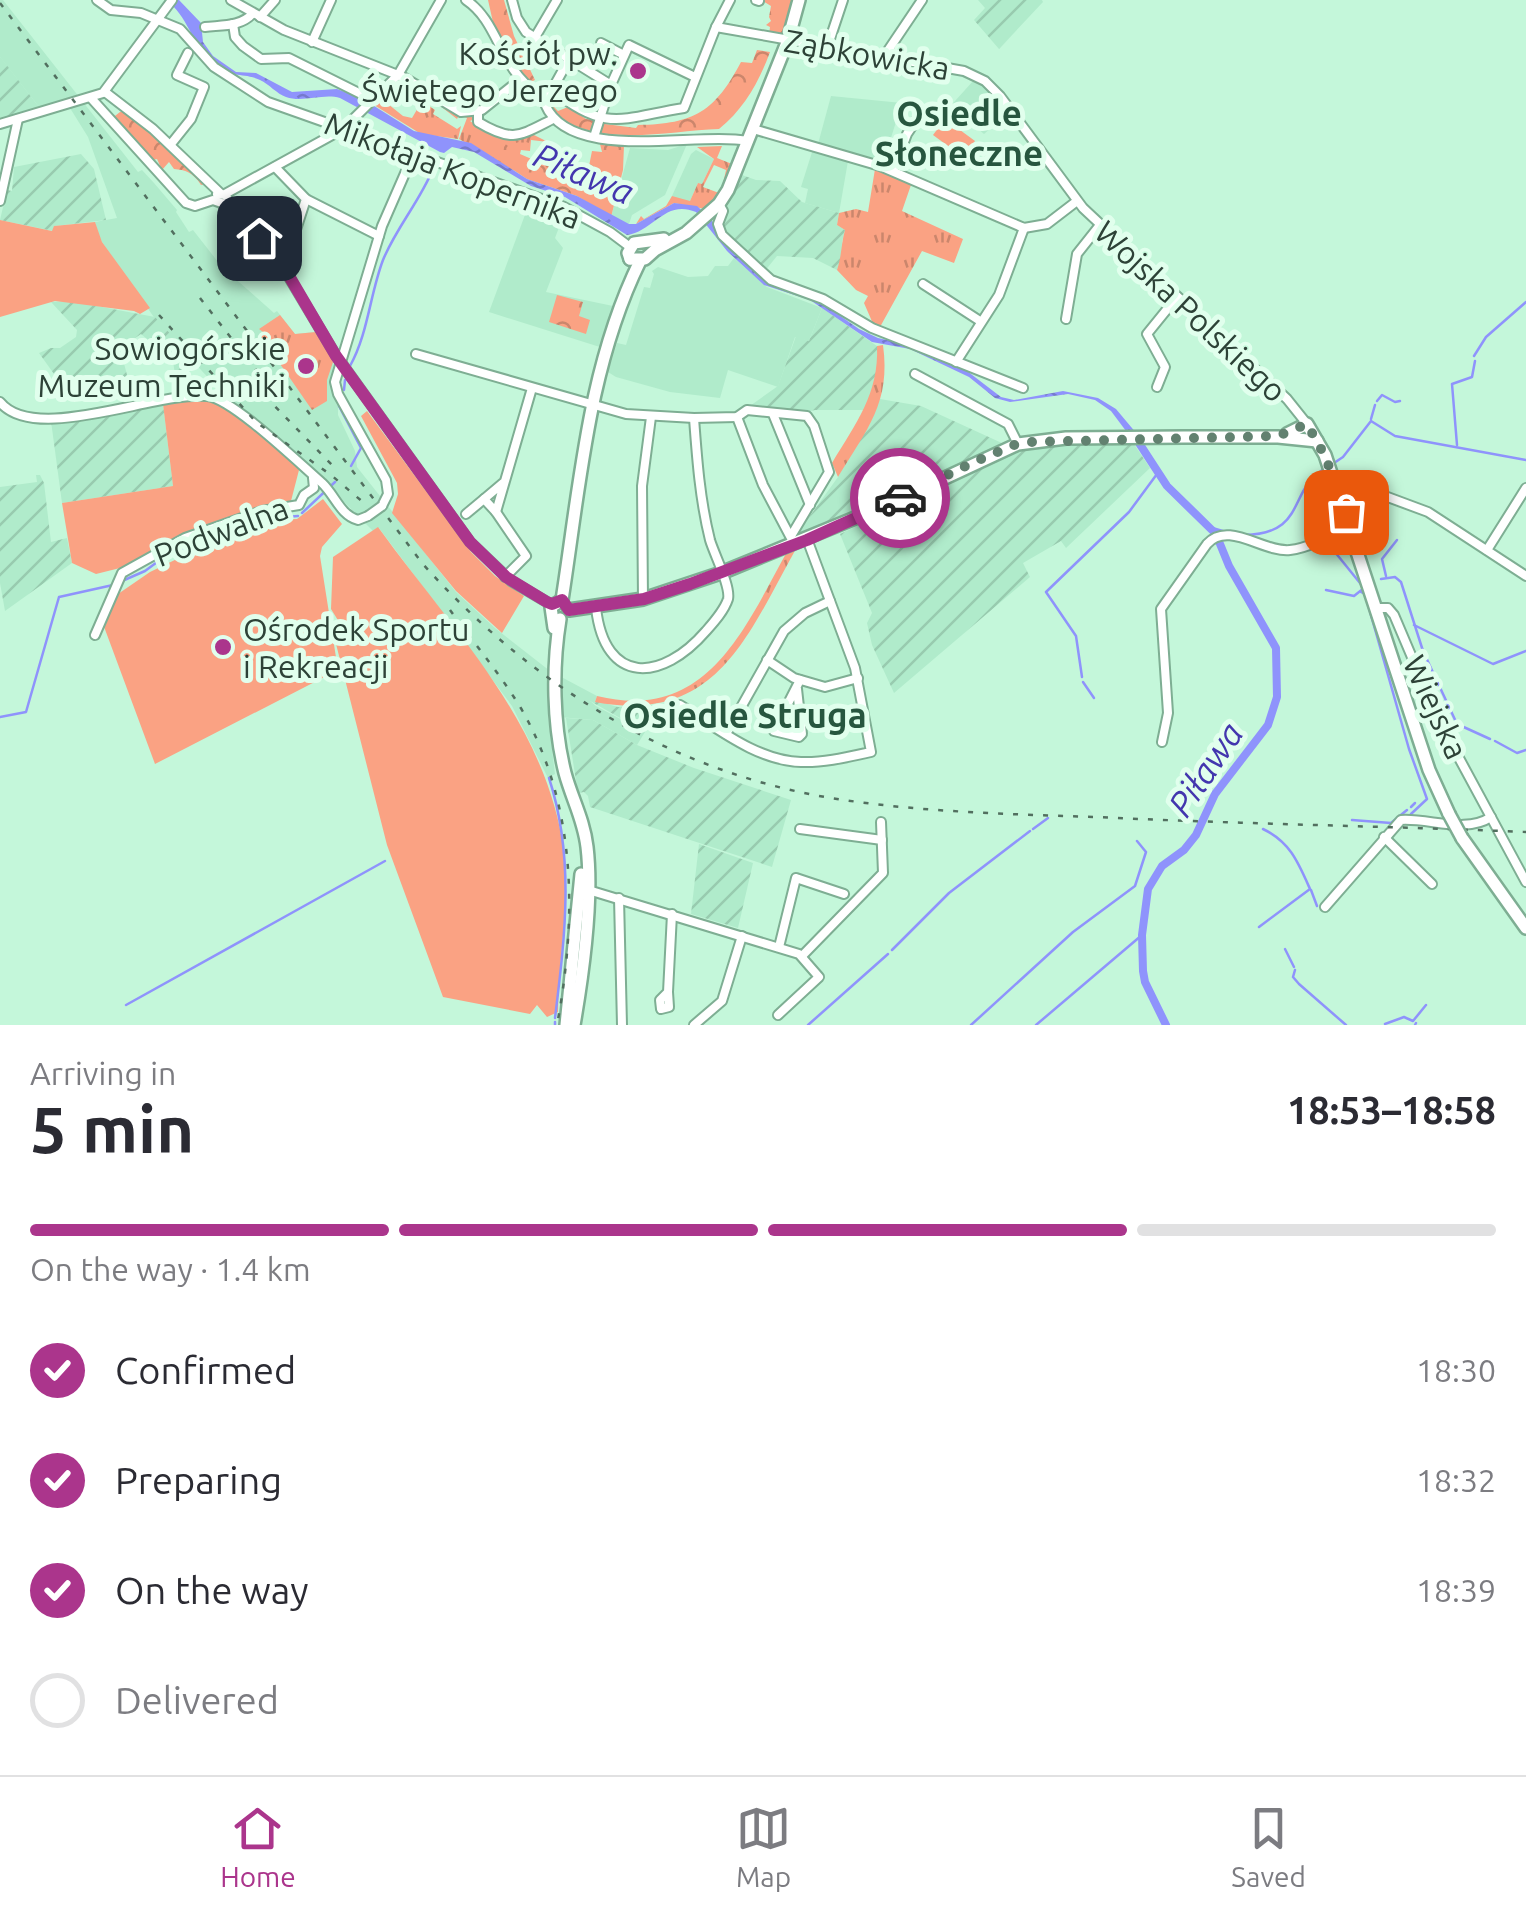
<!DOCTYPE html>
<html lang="en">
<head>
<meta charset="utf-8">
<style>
	body { margin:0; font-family:Ubuntu,sans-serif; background:#f2f2f3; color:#2b2b33; height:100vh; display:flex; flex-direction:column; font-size:38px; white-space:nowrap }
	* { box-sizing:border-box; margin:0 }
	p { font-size:32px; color:#7c7c81 }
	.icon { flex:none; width:55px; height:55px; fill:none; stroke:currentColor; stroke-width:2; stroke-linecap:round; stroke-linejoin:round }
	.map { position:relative; height:1025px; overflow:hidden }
	.drawer { display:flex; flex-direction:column; background:#fff; flex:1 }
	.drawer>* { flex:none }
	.pin { position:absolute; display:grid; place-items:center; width:85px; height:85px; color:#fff; margin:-42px; border-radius:20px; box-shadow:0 5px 15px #0006 }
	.courier { position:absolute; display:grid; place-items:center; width:100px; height:100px; margin:-50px; border:8px solid #ab358c; border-radius:50%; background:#fff; color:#222; box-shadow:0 2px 12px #0007 }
	.head em { font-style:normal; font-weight:700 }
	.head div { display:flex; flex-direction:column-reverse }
	.head { display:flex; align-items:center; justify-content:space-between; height:170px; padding:0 30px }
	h1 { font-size:65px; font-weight:700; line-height:75px }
	.bar { display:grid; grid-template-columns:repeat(4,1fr); gap:15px 10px; align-content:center; height:120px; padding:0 30px }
	.bar i { height:12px; border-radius:8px; background:#e1e1e2 }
	.bar .selected { background:#ab358c }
	.bar p { grid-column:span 4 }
	ol { padding:0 30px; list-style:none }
	li { display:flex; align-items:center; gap:30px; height:110px }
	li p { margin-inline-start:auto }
	li .icon { padding:10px; border-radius:50%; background:#ab358c; color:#fff; stroke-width:4 }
	li:last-child { color:#7c7c81 }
	li i { width:55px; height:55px; border:5px solid #e1e1e2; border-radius:50% }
	.tabs { display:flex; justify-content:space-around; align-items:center; height:140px; border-top:2px solid #e1e1e2; background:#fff; font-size:28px; color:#7c7c81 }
	.tabs a { display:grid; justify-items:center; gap:5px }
	.tabs .selected { color:#ab358c }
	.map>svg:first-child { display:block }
	.built { fill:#b0ebcb }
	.industrial { fill:url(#industrial-furrows) }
	.grass { fill:url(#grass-tufts) }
	.park { fill:url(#park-crowns) }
	.garden { fill:#faa283 }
	.water { fill:url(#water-ripples) }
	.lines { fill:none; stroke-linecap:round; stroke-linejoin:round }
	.stream { stroke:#8f93fc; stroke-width:2.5 }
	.river { stroke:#8f93fc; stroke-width:8 }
	.minor-casing { stroke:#7eae93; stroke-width:12 }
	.major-casing { stroke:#7eae93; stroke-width:16 }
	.minor { stroke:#fff; stroke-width:8 }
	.major { stroke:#fff; stroke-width:11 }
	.rail { stroke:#526f5f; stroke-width:2.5; stroke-dasharray:5 10; stroke-linecap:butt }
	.minor-bridge-casing { stroke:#7eae93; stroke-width:12; stroke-linecap:butt }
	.major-bridge-casing { stroke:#7eae93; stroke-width:16; stroke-linecap:butt }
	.minor-bridge { stroke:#fff; stroke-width:8 }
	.major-bridge { stroke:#fff; stroke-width:11 }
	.done { stroke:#628170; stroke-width:10; stroke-dasharray:0 18 }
	.route { stroke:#ab358c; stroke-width:12 }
	.poi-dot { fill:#ab358c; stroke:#e1ffed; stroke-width:4 }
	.labels { text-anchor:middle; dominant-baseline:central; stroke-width:10; stroke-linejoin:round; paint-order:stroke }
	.poi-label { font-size:32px; fill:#2d4237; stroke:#e1ffed; text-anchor:end }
	.street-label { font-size:32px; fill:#2d4237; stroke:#e1ffed }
	.neighbourhood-label { font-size:35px; font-weight:bold; fill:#27563f; stroke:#e1ffed }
	.water-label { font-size:35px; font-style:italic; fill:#4336ae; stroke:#e1ffed }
</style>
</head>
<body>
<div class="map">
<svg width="1526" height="1025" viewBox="0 0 1526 1025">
	<defs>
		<pattern id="industrial-furrows" width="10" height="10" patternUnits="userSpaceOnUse" patternTransform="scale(2.5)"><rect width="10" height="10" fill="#b0ebcb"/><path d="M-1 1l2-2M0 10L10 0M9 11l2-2" fill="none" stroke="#98cbaf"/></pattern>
		<pattern id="grass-tufts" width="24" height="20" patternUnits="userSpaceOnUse" patternTransform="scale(2.5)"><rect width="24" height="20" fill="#faa283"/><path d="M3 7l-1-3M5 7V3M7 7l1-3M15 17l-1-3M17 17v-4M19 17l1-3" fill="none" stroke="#cb866c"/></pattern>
		<pattern id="park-crowns" width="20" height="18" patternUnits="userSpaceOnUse" patternTransform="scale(2.5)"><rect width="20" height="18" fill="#faa283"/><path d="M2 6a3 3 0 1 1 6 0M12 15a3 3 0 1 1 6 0" fill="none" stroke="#cb866c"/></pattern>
		<pattern id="water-ripples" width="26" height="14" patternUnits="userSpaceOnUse" patternTransform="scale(2.5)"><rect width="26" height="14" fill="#8f93fc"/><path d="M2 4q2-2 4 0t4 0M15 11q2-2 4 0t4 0" fill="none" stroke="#757acd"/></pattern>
	</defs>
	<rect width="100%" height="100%" fill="#c4f7da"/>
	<g class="built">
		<path d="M0 0H3L138 172 142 170 154 183 177 210 176 212 189 232 193 230 222 267 274 313 277 311 295 334 316 332 336 368 332 391 338 400V415L355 451 357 467 456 592 495 628 550 671 597 696 595 702 589 700 596 706 645 732 637 745 593 720 548 716 555 774 548 778 512 706 379 528 373 531 313 471 243 415 160 326 102 242 96 228 95 222 117 218 88 137 65 100 39 107 0 57Z"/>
		<path d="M974 80 986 87 1008 113 984 134 966 118 960 123 946 111Z"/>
		<path d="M831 96 902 103 883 163 818 144Z"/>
		<path d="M687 144 665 195 632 215 629 224 611 217 630 148 668 150Z"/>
		<path d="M813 149 848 161 839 213 805 203 808 189 801 187Z"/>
		<path d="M696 150 714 159 702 184 698 183 690 201 684 202 672 196 691 154Z"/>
		<path d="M529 204 564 214 555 238 563 248 546 292 613 306 603 348 489 312Z"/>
		<path d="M734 258 767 287 822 308 809 341 795 337 778 387 728 370 720 398 670 392 616 377 608 372 617 343 626 345 644 287 650 288 654 274 652 271 658 267 688 277 708 276 715 266H728Z"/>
	</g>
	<g class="industrial">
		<path d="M978 0H1042L1043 2 999 49 974 20 985 8Z"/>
		<path d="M0 57 2 59 39 107 0 119Z"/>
		<path d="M81 154 94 169 106 220 55 226 53 231 0 220 7 190 12 191 14 167Z"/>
		<path d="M742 175 756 180 780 181 802 202 839 213 837 225 845 230 842 242 845 249 837 270 813 258 777 256 764 272 721 230V220Z"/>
		<path d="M70 301 155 317 192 358 189 363 193 394 178 396 173 361 141 334 120 348 132 394 74 402 39 353 51 348H60L76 337 77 330 51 302Z"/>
		<path d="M822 308 877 346 878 371 865 410H815L802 413 747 408 778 386 796 336 809 341Z"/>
		<path d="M880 399 921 406 1004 444 794 538 838 477Z"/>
		<path d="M163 404 173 486 62 503 51 421Z"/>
		<path d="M1055 443 1134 444 1150 468 1066 548 1061 541 1023 563 1030 577 894 693 872 645 867 623 872 613 840 534 1023 448Z"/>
		<path d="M36 475H40L44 483 51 542 67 538 72 563 5 611 0 583V487L37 482Z"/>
		<path d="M583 697 618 707 659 705 645 732Z"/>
		<path d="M566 718 593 720 637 745 694 768 791 800 772 867 590 807 588 796 584 792 578 793Z"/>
		<path d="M699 844 753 863 738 928 691 914Z"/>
	</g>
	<g class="grass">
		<path d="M388 91 383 100 403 116 412 118 425 96 432 101 428 100 425 103 435 110 433 114 457 129 461 126 458 139 421 134 374 105Z"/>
		<path d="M439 105 453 114V111L472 115 475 119 470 121 473 123 519 139 530 133 548 142 531 140 530 151 521 150 520 154 566 174 586 175 513 170 459 139 467 118 459 115 457 119Z"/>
		<path d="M722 146 717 158 732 164 723 184 726 170 714 165 703 187 719 193 705 209 674 203 636 224 641 216 644 219 666 206 672 196 690 201 698 183 702 184 714 159 697 147Z"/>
		<path d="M875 169 912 182 902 211 963 239 954 263 922 251 880 327 874 326 864 303 868 296 856 290 837 270C842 255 841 244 845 230L837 225 839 213 856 209 868 212Z"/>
		<path d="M280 315 295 334 316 332 333 362 327 380V401L312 410 260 335 263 332 259 329Z"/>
		<path d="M883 345C891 403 867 429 838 477L832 463C856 423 879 394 877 346Z"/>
		<path d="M797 547C747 636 717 725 595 702L597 696C707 723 744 629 788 550Z"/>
	</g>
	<g class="park">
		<path d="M488 0H504L514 36 535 80 526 84 497 40Z"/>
		<path d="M761 0H795L784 36 769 35 770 27 766 25 771 21 769 17 771 6Z"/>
		<path d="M757 50 770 52C759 82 744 109 719 129 665 131 592 150 549 109L554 107 558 111 568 107 586 119 604 121 605 124 636 128 638 125C695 124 715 111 741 62L752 63Z"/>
		<path d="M120 112H126L164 142 206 184 201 185C193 172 185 170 174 169L169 162 162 170 157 159 153 160 137 141 111 119Z"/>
		<path d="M493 137C507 143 515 153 529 160 547 169 567 174 587 176L592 151 602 152 600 144 624 146 623 170 611 217 577 196 527 179 486 152Z"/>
		<path d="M557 295 583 302 579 316 590 320 586 334 549 322Z"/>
	</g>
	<g class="garden">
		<path d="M945 119 975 141 963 157 933 135Z"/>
		<path d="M0 220 52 231 54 226 95 222 102 242 150 308 140 314 134 311 55 301 0 317Z"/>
		<path d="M195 397C225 397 267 442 292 461L299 470 291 501 258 509 157 547 128 566 96 574 72 563 62 503 173 486 163 404Z"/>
		<path d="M367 411 471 552 495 576 524 596 502 633 456 591 392 513 398 494 397 483 361 416Z"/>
		<path d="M323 499 342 524 322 547 320 556 338 670 155 764 103 624 109 607 118 594 150 572 245 526 264 520 297 519Z"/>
		<path d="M378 527C451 628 548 724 564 853 570 905 558 960 558 1012L547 1017 537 1005 530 1014 443 997 387 845 335 640V635L344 630 331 609 333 557Z"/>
	</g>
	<path class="water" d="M166 0H179L201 23 203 42 213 56 236 72 256 73 292 92 337 89 363 99 414 131 471 143 527 179 577 196 629 224H636L674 203 697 206 711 219 725 243 767 280 816 299 859 329 878 338 918 347 967 371 1001 397 1014 400 1063 391 1098 398 1116 409 1137 434 1129 435 1111 411 1095 400 1068 394 1010 402 995 398 969 377 910 349 872 342 810 300 764 285 727 251 696 212C665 199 654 231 627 235L565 197 531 186 474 152 452 147 444 153 440 152 340 98C323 93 303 103 286 97 277 94 269 84 260 80 240 71 234 81 212 61 191 43 188 16 166 0Z"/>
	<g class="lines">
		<g class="stream">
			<path d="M1474 356 1486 337 1526 302"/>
			<path d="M350 366C368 334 370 294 383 260 396 228 420 201 433 169"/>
			<path d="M344 390 345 380"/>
			<path d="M1377 401 1382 395 1395 402 1400 401"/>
			<path d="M339 406 361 448 351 466"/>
			<path d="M1371 419 1375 405"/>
			<path d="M1457 445 1452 384 1472 377 1475 361"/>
			<path d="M1331 465 1343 457 1371 421 1395 436 1526 460"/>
			<path d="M302 513 335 482"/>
			<path d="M1309 518 1322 535"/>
			<path d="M1209 527 1226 532"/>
			<path d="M1244 535C1307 534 1287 491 1324 469"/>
			<path d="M1326 541 1364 588 1354 596 1326 590"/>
			<path d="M1386 576 1382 559 1397 540"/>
			<path d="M1381 579 1395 577 1401 582 1423 651 1457 724 1490 739"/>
			<path d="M122 581 145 571 172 551 203 544 252 520 298 516"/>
			<path d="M1361 592 1365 594 1409 749 1427 799 1411 814"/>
			<path d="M1414 625 1493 664 1526 651"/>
			<path d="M1082 677 1076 636 1046 592 1129 512 1157 474"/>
			<path d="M1083 682 1094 698"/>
			<path d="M0 717 26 712 59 597 113 585"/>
			<path d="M1495 741 1517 753 1526 750"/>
			<path d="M549 778C575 858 565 936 555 1018"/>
			<path d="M1411 807 1415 803"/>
			<path d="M1352 820 1391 823 1407 810"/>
			<path d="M1033 829 1048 818"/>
			<path d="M1311 890 1317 906"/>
			<path d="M1259 927 1310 889C1298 862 1290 842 1263 829"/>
			<path d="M1285 949 1294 967"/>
			<path d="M892 950 949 893 1030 831"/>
			<path d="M1295 970 1293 977 1299 984 1346 1025"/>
			<path d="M126 1005 385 861"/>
			<path d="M1385 1024 1404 1017 1413 1021 1426 1005"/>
			<path d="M555 1025V1022"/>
			<path d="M808 1025 888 954"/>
			<path d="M971 1025 1073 932 1135 886 1146 852 1137 841"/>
			<path d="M1036 1025 1142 935"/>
			<path d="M1415 1025 1416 1023"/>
		</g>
		<g class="river">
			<path d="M1139 443 1167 486 1216 534"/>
			<path d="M1166 1025 1145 982 1143 971 1142 935 1148 889 1162 866 1184 850 1196 835 1215 794 1268 725 1277 697 1276 648 1229 566 1218 539"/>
		</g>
		<defs>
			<g id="minor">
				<path d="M97 0 111 10 141 13 180 29 214 67 268 102 564 207 610 232 630 247"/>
				<path d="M231 0 284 30 403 77 461 112 482 110 512 86 541 101"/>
				<path d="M466 0C500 23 498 67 538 94"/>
				<path d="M512 0 517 18 526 32 611 85"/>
				<path d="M756 0 759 1"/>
				<path d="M260 17 275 0"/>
				<path d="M233 24 235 37 243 46 261 59 289 58 373 100"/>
				<path d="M205 27C222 25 241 27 253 13"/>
				<path d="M716 27 964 71 985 81 1000 96 1083 208 1287 399 1307 424"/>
				<path d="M534 39 557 0"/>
				<path d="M312 42 331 0"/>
				<path d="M601 43 624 55"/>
				<path d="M828 45 843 0"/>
				<path d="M885 55 922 0"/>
				<path d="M554 91C606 134 625 117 684 108L716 27 730 0"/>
				<path d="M105 92 153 129 220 193"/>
				<path d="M548 97 568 61"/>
				<path d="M91 98 186 203 195 206 213 200 230 206"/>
				<path d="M545 104C570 164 695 131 748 141"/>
				<path d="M478 112V122C513 143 519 136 553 119"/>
				<path d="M0 124 103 93 172 0"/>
				<path d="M753 129 880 166 1024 228 1047 224 1077 201"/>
				<path d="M594 137 610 87 629 45 695 77"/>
				<path d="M171 144 191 119 204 87 177 75 188 53"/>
				<path d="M275 167 306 199 290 248 281 264"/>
				<path d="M893 171 907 134 919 116"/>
				<path d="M217 194 226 195 230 206 281 264 335 354 470 542 511 581 552 605"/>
				<path d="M225 194 343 129 398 75 441 0"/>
				<path d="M306 199 379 236"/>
				<path d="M0 201 18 119"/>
				<path d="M719 204 723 211 718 224 722 235 771 280 823 299 872 328 1023 388"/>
				<path d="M923 284 980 321"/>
				<path d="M1066 319 1077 254 1100 225"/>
				<path d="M416 354 626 414 694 418 737 417 747 410 807 416 814 426 829 472 791 536"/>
				<path d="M956 362 999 295 1024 228"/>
				<path d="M915 374 1008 424 1018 444"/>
				<path d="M1157 387 1165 367 1147 334 1177 297"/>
				<path d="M0 402C35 445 156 391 207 396 232 398 300 464 322 483 335 495 340 515 358 520L368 516"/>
				<path d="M773 414 810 505"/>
				<path d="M737 417 763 485 792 540"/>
				<path d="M1334 477 1428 512 1526 576"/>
				<path d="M503 483 484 499 496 512 532 388"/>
				<path d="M382 506 388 494 386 480 338 394 335 382 382 226 413 155"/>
				<path d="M496 512 526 556 505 577"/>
				<path d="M466 514 484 499"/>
				<path d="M1487 550 1526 488"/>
				<path d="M643 599 642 486 651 417"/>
				<path d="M596 608C605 686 662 682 706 631 714 622 724 611 728 599 731 586 714 554 710 540 700 500 697 459 694 418"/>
				<path d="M1376 608H1388L1394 615 1439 721 1526 882"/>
				<path d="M95 635 122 573 185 538 262 511 299 505 304 495 314 488 313 478"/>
				<path d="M767 660 794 678 825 687 858 678"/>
				<path d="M797 689 802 734 799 737 774 731 800 680"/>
				<path d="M680 705C716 727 757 761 801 762 823 763 848 757 871 752L855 668 807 539"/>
				<path d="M726 734 784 631 805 613 830 601"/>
				<path d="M1162 742 1168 713 1161 609 1207 544C1228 520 1264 553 1290 550 1311 548 1331 534 1349 524"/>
				<path d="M800 829 882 840"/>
				<path d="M1384 837 1432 884"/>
				<path d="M585 889 799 954 819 977 778 1015"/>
				<path d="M619 898 622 1025"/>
				<path d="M1325 907 1401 820C1430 818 1465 834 1491 817"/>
				<path d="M779 947 796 878 844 894"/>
				<path d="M802 956 883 873 881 822"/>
				<path d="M668 992 669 1007 661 1009 660 1000 668 992 672 914"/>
				<path d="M694 1025 722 1001 742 936"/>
			</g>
			<g id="major">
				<path d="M630 259H645L655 250 686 233 719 204 728 190 788 40 799 0"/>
				<path d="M630 259 628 253 634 243 664 239"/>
				<path d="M1287 434 1307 424 1325 455 1429 770 1449 814"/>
				<path d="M562 600C580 485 588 367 640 261"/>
				<path d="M569 610 643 599 721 573 889 504 1018 444 1066 438 1184 437H1278L1317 441"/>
				<path d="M560 619C552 668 553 725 565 773 572 799 584 820 587 847 593 898 583 973 574 1025"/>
				<path d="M554 628 551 607 562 600"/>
				<path d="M1462 838 1526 928"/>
				<path d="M566 1025 581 874"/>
			</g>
		</defs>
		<use href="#minor" class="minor-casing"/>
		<use href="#major" class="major-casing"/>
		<use href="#minor" class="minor"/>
		<use href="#major" class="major"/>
		<g class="rail">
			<path d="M0 3 422 563C528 682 666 769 825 797 914 812 1006 814 1096 817 1239 824 1383 826 1526 832"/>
			<path d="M200 298 267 384"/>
			<path d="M159 315 256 422 331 475 364 503"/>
			<path d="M265 396 332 465"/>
			<path d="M450 610C474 643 501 675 522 710 577 807 577 918 557 1025"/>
		</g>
		<defs>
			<path id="minor-bridge" d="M368 516 382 506"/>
			<path id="major-bridge" d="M1449 814 1462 838"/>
		</defs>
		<use href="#minor-bridge" class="minor-bridge-casing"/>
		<use href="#major-bridge" class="major-bridge-casing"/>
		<use href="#minor-bridge" class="minor-bridge"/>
		<use href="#major-bridge" class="major-bridge"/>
	</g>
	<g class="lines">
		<path class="done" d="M900 498 972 463 1014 445 1032 442 1278 436 1307 424 1325 456 1346 512"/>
		<path class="route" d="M259 238 282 264 336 356 470 542 506 577 547 602 552 604 562 600 569 610 644 599 690 584 807 540 900 498"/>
	</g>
	<g class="poi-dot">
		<circle cx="638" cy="71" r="10"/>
		<circle cx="306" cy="366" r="10"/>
		<circle cx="223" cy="647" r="10"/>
	</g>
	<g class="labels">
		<g class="poi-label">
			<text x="618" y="53">Kościół pw.<tspan x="618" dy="37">Świętego Jerzego</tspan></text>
			<text x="286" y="348">Sowiogórskie<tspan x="286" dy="37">Muzeum Techniki</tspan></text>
			<text x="243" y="629" text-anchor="start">Ośrodek Sportu<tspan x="243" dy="37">i Rekreacji</tspan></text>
		</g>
		<g class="street-label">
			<text transform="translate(867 54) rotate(10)">Ząbkowicka</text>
			<text transform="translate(453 170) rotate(21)">Mikołaja Kopernika</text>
			<text transform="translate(1191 311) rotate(43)">Wojska Polskiego</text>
			<text transform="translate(221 531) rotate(-21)">Podwalna</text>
			<text transform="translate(1436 707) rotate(65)">Wiejska</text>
		</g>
		<g class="neighbourhood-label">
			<text x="959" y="113">Osiedle<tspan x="959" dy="40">Słoneczne</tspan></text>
			<text x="745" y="715">Osiedle Struga</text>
		</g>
		<g class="water-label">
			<text transform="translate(584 173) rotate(23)">Piława</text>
			<text transform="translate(1205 769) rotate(-56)">Piława</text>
		</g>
	</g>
</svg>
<div class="pin" style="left:1346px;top:512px;background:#ea580c"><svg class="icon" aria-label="bag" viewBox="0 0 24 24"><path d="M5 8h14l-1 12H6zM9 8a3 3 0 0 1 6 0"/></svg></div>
<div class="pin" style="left:259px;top:238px;background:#1f2937"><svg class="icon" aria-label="home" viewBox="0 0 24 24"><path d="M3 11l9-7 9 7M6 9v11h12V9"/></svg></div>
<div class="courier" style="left:900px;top:498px"><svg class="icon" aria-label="car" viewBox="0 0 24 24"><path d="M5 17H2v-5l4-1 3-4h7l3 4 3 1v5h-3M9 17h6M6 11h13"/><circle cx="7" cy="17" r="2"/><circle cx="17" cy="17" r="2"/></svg></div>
</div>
<section class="drawer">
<div class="head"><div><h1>5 min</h1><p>Arriving in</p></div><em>18:53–18:58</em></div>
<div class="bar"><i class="selected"></i><i class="selected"></i><i class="selected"></i><i></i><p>On the way · 1.4 km</p></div>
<ol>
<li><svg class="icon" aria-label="check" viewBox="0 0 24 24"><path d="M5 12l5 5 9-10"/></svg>Confirmed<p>18:30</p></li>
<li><svg class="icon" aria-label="check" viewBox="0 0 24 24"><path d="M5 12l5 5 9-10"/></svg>Preparing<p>18:32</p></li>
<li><svg class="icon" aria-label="check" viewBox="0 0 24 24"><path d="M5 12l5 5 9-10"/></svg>On the way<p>18:39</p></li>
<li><i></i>Delivered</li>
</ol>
</section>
<nav class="tabs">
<a class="selected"><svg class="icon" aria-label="home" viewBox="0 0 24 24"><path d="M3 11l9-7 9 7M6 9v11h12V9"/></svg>Home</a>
<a><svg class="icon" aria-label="map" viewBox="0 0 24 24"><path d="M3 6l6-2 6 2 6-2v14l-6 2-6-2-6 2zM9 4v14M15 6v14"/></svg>Map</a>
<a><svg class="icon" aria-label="saved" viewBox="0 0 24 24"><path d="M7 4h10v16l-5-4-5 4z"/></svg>Saved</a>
</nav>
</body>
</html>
